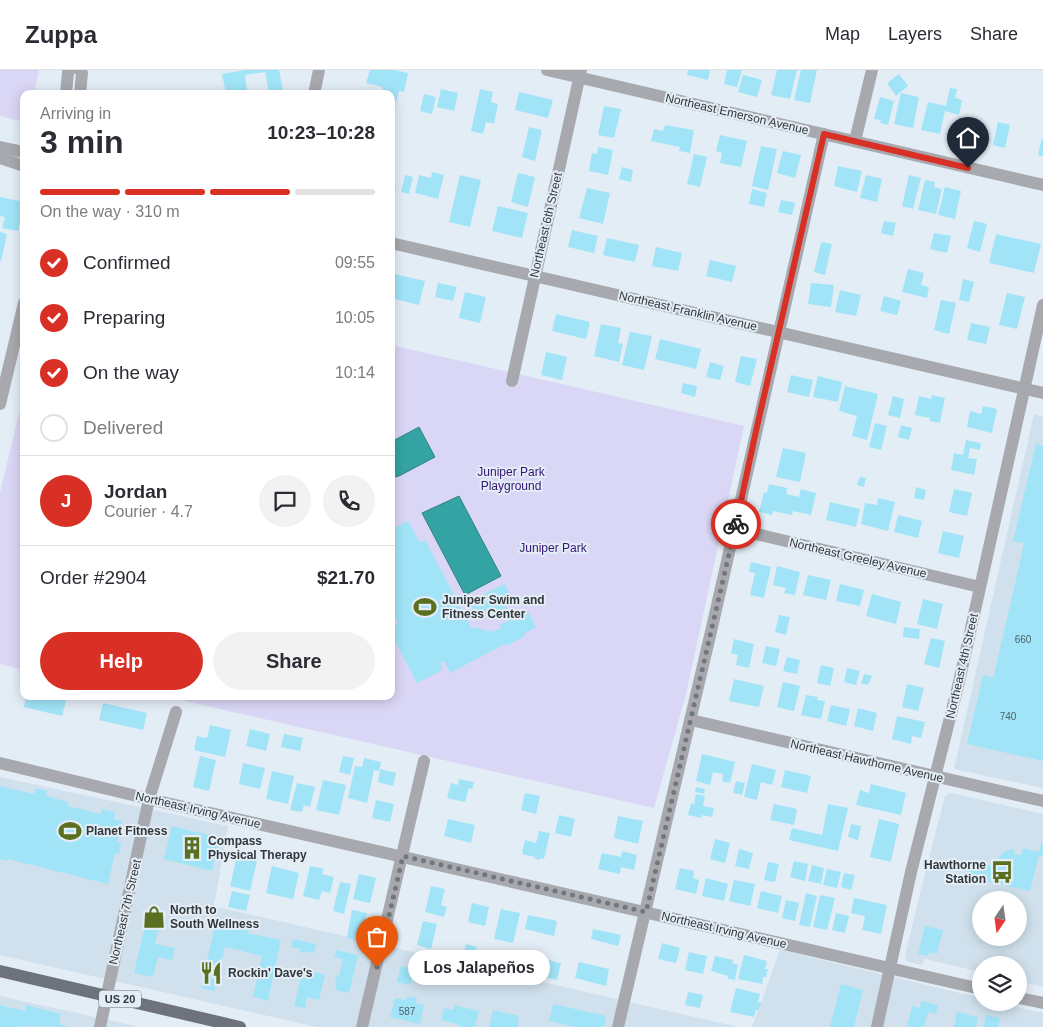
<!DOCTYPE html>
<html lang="en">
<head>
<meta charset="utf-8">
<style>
	body { margin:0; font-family:Arial,sans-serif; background:#f2f2f3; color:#2b2b33; height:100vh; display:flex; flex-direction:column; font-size:19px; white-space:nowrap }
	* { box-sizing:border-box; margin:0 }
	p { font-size:16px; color:#7c7c81 }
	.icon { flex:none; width:28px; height:28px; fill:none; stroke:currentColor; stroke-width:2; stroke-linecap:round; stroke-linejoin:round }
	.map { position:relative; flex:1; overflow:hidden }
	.panel { position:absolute; left:20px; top:20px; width:375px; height:610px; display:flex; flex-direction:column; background:#fff; border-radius:10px; box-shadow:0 2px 12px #0003 }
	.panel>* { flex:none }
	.needle { width:32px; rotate:193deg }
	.controls { position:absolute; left:972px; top:821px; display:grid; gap:10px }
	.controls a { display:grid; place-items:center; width:55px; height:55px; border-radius:50%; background:#fff; box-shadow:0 2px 12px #0003; font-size:25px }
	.pin { position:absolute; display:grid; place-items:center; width:42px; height:42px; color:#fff; margin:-51px -21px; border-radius:50% 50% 50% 0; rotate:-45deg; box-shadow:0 0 5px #0007 }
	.pin .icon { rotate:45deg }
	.courier { position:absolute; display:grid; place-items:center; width:50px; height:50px; margin:-25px; border:4px solid #d93025; border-radius:50%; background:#fff; color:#222; box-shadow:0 1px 6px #0007 }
	.bubble { position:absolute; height:35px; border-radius:18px; background:#fff; box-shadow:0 2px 12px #0003; font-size:16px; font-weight:600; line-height:35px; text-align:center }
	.summary em { font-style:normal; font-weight:600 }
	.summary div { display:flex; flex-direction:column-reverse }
	.summary { display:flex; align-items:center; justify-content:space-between; height:85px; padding:0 20px }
	h1 { font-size:32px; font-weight:600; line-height:38px }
	.bar { display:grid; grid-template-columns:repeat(4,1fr); gap:8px 5px; align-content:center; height:60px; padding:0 20px }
	.bar i { height:6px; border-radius:4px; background:#e1e1e2 }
	.bar .active { background:#d93025 }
	.bar p { grid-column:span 4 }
	.line { display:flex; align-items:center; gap:12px; padding:0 20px; border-top:1px solid #e1e1e2 }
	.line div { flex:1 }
	.round { display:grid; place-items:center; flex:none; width:52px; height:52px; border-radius:26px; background:#f2f2f3 }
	ol { padding:0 20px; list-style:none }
	li { display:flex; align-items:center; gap:15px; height:55px }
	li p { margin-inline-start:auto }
	li .icon { padding:5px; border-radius:50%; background:#d93025; color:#fff; stroke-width:4 }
	li:last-child { color:#7c7c81 }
	li i { width:28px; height:28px; border:2px solid #e1e1e2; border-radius:50% }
	.action { display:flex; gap:10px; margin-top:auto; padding:10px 20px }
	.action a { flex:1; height:58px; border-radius:30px; background:#d93025; color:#fff; font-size:20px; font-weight:600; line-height:58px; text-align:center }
	.action a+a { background:#f2f2f3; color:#2b2b33 }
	header { display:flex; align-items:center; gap:30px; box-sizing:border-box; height:70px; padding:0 25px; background:#fff; border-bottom:1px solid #e1e1e2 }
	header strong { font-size:24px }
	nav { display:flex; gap:28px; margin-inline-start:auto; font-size:18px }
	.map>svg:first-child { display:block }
	.built { fill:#d0e1ed; fill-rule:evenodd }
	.green { fill:#dad6f5 }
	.water { fill:#34a3a3; stroke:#348384 }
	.building { fill:#a1e4f8 }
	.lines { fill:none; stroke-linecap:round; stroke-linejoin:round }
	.minor { stroke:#a7a9ae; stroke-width:12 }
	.major { stroke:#6e727a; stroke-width:12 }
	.done { stroke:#71777c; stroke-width:5; stroke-dasharray:0 9 }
	.route { stroke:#d93025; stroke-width:6 }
	.labels { text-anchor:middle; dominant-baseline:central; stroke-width:4; stroke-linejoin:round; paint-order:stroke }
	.number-label { font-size:10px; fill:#4e626a }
	.shield { fill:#e3edf6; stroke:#686e72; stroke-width:1 }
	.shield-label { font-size:11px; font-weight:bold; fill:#33373a }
	.street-label { font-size:12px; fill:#33373a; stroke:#e3edf6 }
	.park-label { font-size:12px; fill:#361476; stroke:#e3edf6 }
	.poi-label { font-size:12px; font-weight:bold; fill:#33373a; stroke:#e3edf6; text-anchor:start }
</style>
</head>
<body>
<header>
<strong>Zuppa</strong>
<nav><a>Map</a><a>Layers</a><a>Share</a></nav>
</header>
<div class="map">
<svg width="1043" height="957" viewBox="0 0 1043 957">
	<rect width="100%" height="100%" fill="#e3edf6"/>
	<g class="built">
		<path d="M1034 344 1043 347V718L954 699Z"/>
		<path d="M0 707 228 756 214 836 738 957H317L0 885Z"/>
		<path d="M951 723 1043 744V917L1019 911V895H981V902L924 889 922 895 906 891 905 886 923 811 945 726ZM981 830H1019V868H981Z"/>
		<path d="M780 880 981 928V932L998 933 1043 943V957H752Z"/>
		<path d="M0 926 140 957H0Z"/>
	</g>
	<g class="green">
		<path d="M0 0H39L34 24H24V52L0 46Z"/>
		<path d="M391 275 744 356 686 624 654 738 163 626H391Z"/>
		<path d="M24 323V600L0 594V423Z"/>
	</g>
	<g class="water">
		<path d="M419 357 435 387 399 406 391 408V372Z"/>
		<path d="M459 426 501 506 465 525 422 443Z"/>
	</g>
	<g class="building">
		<path d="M245 0H279L283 21 269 23 265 2 245 5 247 20 226 23 222 4Z"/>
		<path d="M370 0H394L408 3 404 22 399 21 395 36 391 35V24H381L383 17 366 13Z"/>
		<path d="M688 0H710L708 10 687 5Z"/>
		<path d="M727 0H742L737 17 724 14Z"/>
		<path d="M777 0H797L790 29 771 25Z"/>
		<path d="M801 0H817L810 33 794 30Z"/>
		<path d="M899 4 908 16 896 26 887 13Z"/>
		<path d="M743 5 762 10 757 27 738 22Z"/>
		<path d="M950 18 957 19 955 28 962 30 959 45 945 41 940 64 921 60 928 32 946 36Z"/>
		<path d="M441 19 458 23 454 41 437 37Z"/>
		<path d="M480 19 493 22 491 32 498 34 494 54 486 52 483 64 471 61Z"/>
		<path d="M519 22 553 30 548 48 515 40Z"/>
		<path d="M901 23 919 27 913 58 894 54Z"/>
		<path d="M424 24 436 27 432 44 420 41Z"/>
		<path d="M880 27 894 31 888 55 880 53 881 50 874 49Z"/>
		<path d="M604 36 621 39 614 68 598 65Z"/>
		<path d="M959 47 984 53 979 70 967 67V70L954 67Z"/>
		<path d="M998 52 1010 55 1005 78 993 75Z"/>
		<path d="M665 55 694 60 690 83 679 81 680 77 651 71 654 59 663 61Z"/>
		<path d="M529 57 542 60 535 91 522 87Z"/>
		<path d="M720 65 747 71 741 97 720 93 722 83 716 81Z"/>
		<path d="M1042 68H1043V86L1038 85Z"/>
		<path d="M761 76 777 79 768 120 752 116Z"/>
		<path d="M598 77 613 80 608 105 589 101 592 83 597 84Z"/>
		<path d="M783 81 801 85 795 108 777 103Z"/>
		<path d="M694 84 707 87 700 117 687 114Z"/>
		<path d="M838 96 862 101 857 122 834 116Z"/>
		<path d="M622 97 633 100 631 112 619 109Z"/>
		<path d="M432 102 444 105 438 129 415 123 419 105 431 108Z"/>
		<path d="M518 103 535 107 528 137 511 132Z"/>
		<path d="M405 105 413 107 409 124 401 122Z"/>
		<path d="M460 105 481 110 470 157 449 152Z"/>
		<path d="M866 105 882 109 877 132 860 128Z"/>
		<path d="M909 105 921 108 913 139 902 136Z"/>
		<path d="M925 110 935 112 934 117 942 119 936 144 918 140Z"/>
		<path d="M391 115 396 116 392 130H391Z"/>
		<path d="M945 117 961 121 955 149 938 145Z"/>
		<path d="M587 118 610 123 603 154 579 148Z"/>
		<path d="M752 119 767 123 764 137 749 134Z"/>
		<path d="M0 127 24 132 18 161 2 158 5 147 0 146Z"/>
		<path d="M781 130 795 133 792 145 778 142Z"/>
		<path d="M498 136 528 143 522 168 492 161Z"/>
		<path d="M884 151 896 153 893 166 881 163Z"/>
		<path d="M974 151 987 154 980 182 967 178Z"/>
		<path d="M572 160 598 166 594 183 568 177Z"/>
		<path d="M0 162 7 164 1 191H0Z"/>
		<path d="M934 163 951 166 947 183 930 179Z"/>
		<path d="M996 164 1041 174 1034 203 989 193Z"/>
		<path d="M607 168 639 175 635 192 603 185Z"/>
		<path d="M821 172 832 174 825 205 814 202Z"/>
		<path d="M656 177 682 183 678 201 652 196Z"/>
		<path d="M710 190 736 196 732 212 706 206Z"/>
		<path d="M908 199 924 203 921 215 929 217 927 228 902 222Z"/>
		<path d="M394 204 425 211 419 235 391 228V216Z"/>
		<path d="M963 209 974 212 969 232 959 230Z"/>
		<path d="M438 213 457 217 453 231 435 227Z"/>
		<path d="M811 213 834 215 831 237 808 234Z"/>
		<path d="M840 220 861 225 856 246 835 242Z"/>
		<path d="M465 222 486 227 480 253 459 248Z"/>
		<path d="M1007 223 1025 227 1017 259 999 255Z"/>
		<path d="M884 226 901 231 897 245 880 241Z"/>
		<path d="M941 230 956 233 949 264 934 260Z"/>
		<path d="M556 244 590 252 586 269 552 261Z"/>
		<path d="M971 253 990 257 986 274 967 270Z"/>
		<path d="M601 254 621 258 618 273 623 274 619 292 594 286Z"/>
		<path d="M630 262 652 266 644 300 622 295Z"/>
		<path d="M660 269 701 279 696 299 655 289Z"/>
		<path d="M546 282 567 287 562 310 541 305Z"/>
		<path d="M741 286 757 289 750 316 735 312Z"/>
		<path d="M710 292 724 296 720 310 706 307Z"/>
		<path d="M791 305 813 310 809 327 787 322Z"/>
		<path d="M818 306 842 312 838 332 813 327Z"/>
		<path d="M683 313 697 316 695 327 681 323Z"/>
		<path d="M845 316 878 324 867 370 852 366 857 346 839 341Z"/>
		<path d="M932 325 945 328 940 353 930 351V348L915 345 919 326 931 329Z"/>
		<path d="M893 326 904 329 900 348 888 345Z"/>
		<path d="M983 336 997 339 992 363 967 357 970 341 981 344Z"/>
		<path d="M875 353 887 356 881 380 869 377Z"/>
		<path d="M901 355 912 358 909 370 898 367Z"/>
		<path d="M966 370 981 373 980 380 970 378 968 388 977 389 974 405 951 400 954 383 963 385Z"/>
		<path d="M1036 374 1043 376V691L967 674 983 605 993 608 1013 523 1024 473 1013 471Z"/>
		<path d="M783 378 806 383 800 412 776 407Z"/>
		<path d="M860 407 866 408 864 417 857 415Z"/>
		<path d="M769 414 787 418 786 424 799 427 801 419 816 423 811 445 793 441 792 445 773 441 772 445 759 442 764 422 767 423Z"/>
		<path d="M916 417 926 420 924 430 914 428Z"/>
		<path d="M954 419 972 423 967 446 949 442Z"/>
		<path d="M878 428 895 432 888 461 861 454 865 433 877 435Z"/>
		<path d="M830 432 860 439 856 457 826 450Z"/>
		<path d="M898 445 922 451 918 468 894 462Z"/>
		<path d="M408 451 420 473 425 470 472 559 476 557 487 561 490 559 492 562 501 558 499 555 512 549 513 551 529 543 536 557 524 564 525 566 506 576 505 574 450 603 444 591 440 593 442 597 441 601 417 613 391 563V557L398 553 391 541V532L394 531 391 525V460Z"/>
		<path d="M943 461 964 466 959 488 938 483Z"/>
		<path d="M751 492 771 497 764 528 750 525 755 503 749 502Z"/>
		<path d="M777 496 800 502 795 525 784 523 786 518 773 515Z"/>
		<path d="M808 505 831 510 826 530 803 525Z"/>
		<path d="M505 514 512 528 504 532 508 540 489 549 485 542 476 546 469 531Z"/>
		<path d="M840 514 864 520 860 536 836 531Z"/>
		<path d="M872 524 901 532 896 554 866 546Z"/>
		<path d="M923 529 943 534 937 559 917 554Z"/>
		<path d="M779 545 790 547 786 565 775 562Z"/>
		<path d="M904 557 920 559 919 569 903 567Z"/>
		<path d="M931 568 945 571 939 598 924 594Z"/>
		<path d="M734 569 754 574 749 598 736 595 738 585 731 583Z"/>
		<path d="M766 576 780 579 776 596 762 593Z"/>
		<path d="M787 587 800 590 797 604 783 601Z"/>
		<path d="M821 595 834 598 830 616 817 613Z"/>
		<path d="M847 598 860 601 856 615 844 612Z"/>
		<path d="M864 604 872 606 868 615 861 613Z"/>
		<path d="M734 609 764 616 759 637 729 631Z"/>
		<path d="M783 612 800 616 794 641 777 637Z"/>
		<path d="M907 614 924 618 918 641 902 637Z"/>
		<path d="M806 625 818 627 817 630 825 631 821 649 801 645Z"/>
		<path d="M26 626 67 627 62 646 24 637Z"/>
		<path d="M103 633 147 643 143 660 99 650Z"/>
		<path d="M831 635 850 639 846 656 827 651Z"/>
		<path d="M858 638 877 643 873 661 854 656Z"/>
		<path d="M897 646 925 652 921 668 912 666 911 674 892 669Z"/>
		<path d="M210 655 231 660 225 687 194 680 197 666 207 668Z"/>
		<path d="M250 659 270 664 266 681 246 676Z"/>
		<path d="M284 664 303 668 300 681 281 677Z"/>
		<path d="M702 684 735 692 730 713 722 711 723 704 713 702 710 715 696 711Z"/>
		<path d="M200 686 216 690 209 721 193 717Z"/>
		<path d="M343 686 354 688 350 705 339 702Z"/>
		<path d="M364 688 381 692 379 701 374 700 367 733 348 728 355 696 362 697Z"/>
		<path d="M243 693 265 698 260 719 239 714Z"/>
		<path d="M752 694 776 700 772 715 761 712 757 730 744 727Z"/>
		<path d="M380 699 396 703 393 716 378 712Z"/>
		<path d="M785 700 811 706 807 723 781 717Z"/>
		<path d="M272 701 294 706 288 734 266 729Z"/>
		<path d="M459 709 474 712 472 719 469 718 465 732 447 728 451 713 458 715Z"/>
		<path d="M323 710 346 715 339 745 316 740Z"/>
		<path d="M736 711 745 713 742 725 733 723Z"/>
		<path d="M297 713 315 717 310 737 304 735 302 742 290 740Z"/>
		<path d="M871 714 906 723 901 745 856 735 860 720 869 723Z"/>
		<path d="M0 716 34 724 36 718 47 721 46 726 68 732 67 736 101 744 102 739 115 742 114 749 122 751 117 772 121 773 119 784 115 783 108 814 8 789 7 791 0 789Z"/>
		<path d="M696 717 705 719 704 724 695 722Z"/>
		<path d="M525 723 540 726 536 744 521 740Z"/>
		<path d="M696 724 705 726 703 736 714 738 712 747 702 745 701 748 688 745 691 733 694 734Z"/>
		<path d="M376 730 394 734 390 752 372 748Z"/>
		<path d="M774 734 797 739 794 755 770 750Z"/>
		<path d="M828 734 848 738 838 781 789 770 792 758 822 765Z"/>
		<path d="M559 745 575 749 571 767 555 763Z"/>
		<path d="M618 746 643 751 638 774 614 768Z"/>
		<path d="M448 749 475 755 471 773 444 766Z"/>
		<path d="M879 749 899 754 891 792 870 787Z"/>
		<path d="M851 754 861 756 858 770 848 767Z"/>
		<path d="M172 756 220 768 212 801 164 789Z"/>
		<path d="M539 761 550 763 544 789 540 788V790L535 789V787L522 784 525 770 536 773Z"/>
		<path d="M715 769 730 773 725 793 710 789Z"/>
		<path d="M1042 769 1043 786 1039 785 1030 821 967 807 971 791 994 796 998 788 1004 782 1013 779 1015 785H1021L1023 778 1039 782Z"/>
		<path d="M739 779 753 783 749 799 735 796Z"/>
		<path d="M622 781 637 785 634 800 621 797 620 804 598 799 602 783 621 787Z"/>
		<path d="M237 786 257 791 250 821 230 816Z"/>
		<path d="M794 791 808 794 805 811 790 807Z"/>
		<path d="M768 792 779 794 775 812 764 810Z"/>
		<path d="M812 795 824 798 821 814 808 811Z"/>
		<path d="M272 796 299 803 293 829 266 823Z"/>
		<path d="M310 796 324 799 322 804 334 807 330 823 322 821 319 830 303 826Z"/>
		<path d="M680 798 694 801 693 808 699 810 696 824 675 819Z"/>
		<path d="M827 799 841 802 837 818 823 815Z"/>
		<path d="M844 803 855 805 851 820 841 817Z"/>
		<path d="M359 804 376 808 370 833 353 829Z"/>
		<path d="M706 808 728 814 724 831 702 826Z"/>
		<path d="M734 810 755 814 750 836 729 831Z"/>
		<path d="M340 812 351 814 344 844 333 841Z"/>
		<path d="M431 816 445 819 441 835 447 837 444 847 425 842Z"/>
		<path d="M232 821 250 825 246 841 228 837Z"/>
		<path d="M761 821 782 826 778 843 757 838Z"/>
		<path d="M806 823 817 826 810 857 799 855Z"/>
		<path d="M820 825 835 828 827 860 813 857Z"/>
		<path d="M854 828 887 835 881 864 862 860 865 846 851 843Z"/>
		<path d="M786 830 799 833 795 851 782 848Z"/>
		<path d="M472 833 489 837 485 856 468 852Z"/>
		<path d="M149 838 163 841 155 874 175 878 172 890 158 887 153 907 134 903Z"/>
		<path d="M501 839 520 843 513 873 494 869Z"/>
		<path d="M352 840 367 843 361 871 347 868Z"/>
		<path d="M836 843 849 846 845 863 832 860Z"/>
		<path d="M528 845 557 851 554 866 525 859Z"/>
		<path d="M216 851 249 859 248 863 281 870 268 931 253 927 262 886 225 877 215 921 201 918Z"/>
		<path d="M423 851 437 854 431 879 417 875Z"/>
		<path d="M925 856 943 860 937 884 929 882 928 886 918 884Z"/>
		<path d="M593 859 621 865 618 876 591 869Z"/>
		<path d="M293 869 316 874 314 883 305 881V883L300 882 301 879 291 877Z"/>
		<path d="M662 873 680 878 676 893 658 889Z"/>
		<path d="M466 874 477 877 475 884 464 882Z"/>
		<path d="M336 880 358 885 349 923 335 920 337 911 335 910 336 905 339 906 343 889 334 887Z"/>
		<path d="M488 882 509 887 506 902 484 897Z"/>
		<path d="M689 882 707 886 703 904 685 900Z"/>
		<path d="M744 885 767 891 765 899H768L766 907H763L762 914 738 909Z"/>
		<path d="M715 886 733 890 732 893 738 895 735 910 728 909V906L711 901Z"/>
		<path d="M548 890 561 893 557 910 544 907Z"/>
		<path d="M579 892 609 899 606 916 575 908Z"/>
		<path d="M401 896 414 899 410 915 397 912Z"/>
		<path d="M310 901 325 905 319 930 307 927 305 938 294 936 301 907 308 909Z"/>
		<path d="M841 914 863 920 854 957H830Z"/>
		<path d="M736 918 760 924 758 932H761L759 940H756L754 947 730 942Z"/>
		<path d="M688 922 703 925 700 938 685 935Z"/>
		<path d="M407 926 417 928 416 933 424 935 420 954 390 947 395 928 406 930Z"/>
		<path d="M921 931 938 935 936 944 928 942 924 957H907L912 936 920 938Z"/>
		<path d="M553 934 606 946 604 957H576L549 951Z"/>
		<path d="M0 935 25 941 26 935 61 944 59 954 70 957 21 956V957H0Z"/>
		<path d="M454 935 479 941 475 957H460V955L441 950 444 938 453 940Z"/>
		<path d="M493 940 519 946 517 957H489Z"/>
		<path d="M957 942 978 947 976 957H954Z"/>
		<path d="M986 945 1000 948 998 957H983Z"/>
	</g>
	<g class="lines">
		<g class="minor">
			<path d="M547 0 1043 115"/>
			<path d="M66 24 68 2 70 0"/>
			<path d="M80 24 82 3 80 0"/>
			<path d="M314 24 319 0"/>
			<path d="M855 71 872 0"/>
			<path d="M0 77 24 82"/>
			<path d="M0 88 24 96"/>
			<path d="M391 173 1043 323"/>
			<path d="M512 311 581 0"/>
			<path d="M0 334 24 233"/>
			<path d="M735 459 980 517"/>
			<path d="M691 650 1043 731"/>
			<path d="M0 693 149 729 981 919"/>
			<path d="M1019 928 1043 933"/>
			<path d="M100 957 149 729 176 642"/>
			<path d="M362 957 424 691"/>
			<path d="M618 957 713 553 824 64"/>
			<path d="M877 957 911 802 959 612 1043 235"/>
		</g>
		<path class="major" d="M0 901 240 957"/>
	</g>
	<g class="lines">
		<path class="done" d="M377 897 403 786 646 842 736 454"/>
		<path class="route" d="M736 454 756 361 824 64 968 98"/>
	</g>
	<defs>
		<symbol id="stadium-bare" viewBox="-9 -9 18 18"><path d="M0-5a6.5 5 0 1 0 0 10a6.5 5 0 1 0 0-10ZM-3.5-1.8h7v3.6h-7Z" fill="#5a6f1f" stroke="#e3edf6" stroke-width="2.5" paint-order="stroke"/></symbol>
		<symbol id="building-bare" viewBox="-9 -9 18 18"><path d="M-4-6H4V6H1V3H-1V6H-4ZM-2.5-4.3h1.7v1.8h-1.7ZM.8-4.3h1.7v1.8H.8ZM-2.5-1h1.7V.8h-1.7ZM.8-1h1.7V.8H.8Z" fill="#5a6f1f" stroke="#e3edf6" stroke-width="2.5" paint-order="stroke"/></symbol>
		<symbol id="bus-bare" viewBox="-9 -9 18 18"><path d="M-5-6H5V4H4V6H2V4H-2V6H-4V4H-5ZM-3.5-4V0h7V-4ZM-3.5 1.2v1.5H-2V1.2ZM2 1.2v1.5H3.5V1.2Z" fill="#5a6f1f" stroke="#e3edf6" stroke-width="2.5" paint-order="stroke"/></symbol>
		<symbol id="shop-bare" viewBox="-9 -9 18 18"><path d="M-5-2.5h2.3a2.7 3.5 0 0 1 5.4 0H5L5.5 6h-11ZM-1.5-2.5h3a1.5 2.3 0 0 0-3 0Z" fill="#5a6f1f" stroke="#e3edf6" stroke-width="2.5" paint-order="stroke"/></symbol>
		<symbol id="restaurant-bare" viewBox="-9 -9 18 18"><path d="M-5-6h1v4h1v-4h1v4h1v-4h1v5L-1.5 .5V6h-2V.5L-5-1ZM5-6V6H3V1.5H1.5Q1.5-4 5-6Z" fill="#5a6f1f" stroke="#e3edf6" stroke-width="2.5" paint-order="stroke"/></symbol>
	</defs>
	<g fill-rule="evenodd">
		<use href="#stadium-bare" x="409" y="521" width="32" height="32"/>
		<use href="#stadium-bare" x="54" y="745" width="32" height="32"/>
		<use href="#building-bare" x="176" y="762" width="32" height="32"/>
		<use href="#bus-bare" x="986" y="786" width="32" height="32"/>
		<use href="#shop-bare" x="138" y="831" width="32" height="32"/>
		<use href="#restaurant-bare" x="195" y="887" width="32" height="32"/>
	</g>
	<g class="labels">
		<g class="number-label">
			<text x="1023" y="569">660</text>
			<text x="1008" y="646">740</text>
			<text x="407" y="941">587</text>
		</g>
		<rect class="shield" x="99" y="920.5" width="42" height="17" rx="4"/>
		<g class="shield-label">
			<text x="120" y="929">US 20</text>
		</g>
		<g class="street-label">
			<text transform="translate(737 44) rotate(13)">Northeast Emerson Avenue</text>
			<text transform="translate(546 155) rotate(-77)">Northeast 6th Street</text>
			<text transform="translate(688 241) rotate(13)">Northeast Franklin Avenue</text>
			<text transform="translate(858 488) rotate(13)">Northeast Greeley Avenue</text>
			<text transform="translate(962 596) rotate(-77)">Northeast 4th Street</text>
			<text transform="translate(867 691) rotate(13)">Northeast Hawthorne Avenue</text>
			<text transform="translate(198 740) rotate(13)">Northeast Irving Avenue</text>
			<text transform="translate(125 842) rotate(-77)">Northeast 7th Street</text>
			<text transform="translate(724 860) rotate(13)">Northeast Irving Avenue</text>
		</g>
		<g class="park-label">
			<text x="511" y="402">Juniper Park<tspan x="511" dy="14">Playground</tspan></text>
			<text x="553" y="478">Juniper Park</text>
		</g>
		<g class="poi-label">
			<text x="442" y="530">Juniper Swim and<tspan x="442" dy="14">Fitness Center</tspan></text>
			<text x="86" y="761">Planet Fitness</text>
			<text x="208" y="771">Compass<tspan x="208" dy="14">Physical Therapy</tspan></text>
			<text x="986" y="795" text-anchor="end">Hawthorne<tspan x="986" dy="14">Station</tspan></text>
			<text x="170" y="840">North to<tspan x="170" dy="14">South Wellness</tspan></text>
			<text x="228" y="903">Rockin' Dave's</text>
		</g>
	</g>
</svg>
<div class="controls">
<a><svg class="needle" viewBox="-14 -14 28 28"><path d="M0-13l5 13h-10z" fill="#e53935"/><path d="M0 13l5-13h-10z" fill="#7c7c81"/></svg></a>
<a><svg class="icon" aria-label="layers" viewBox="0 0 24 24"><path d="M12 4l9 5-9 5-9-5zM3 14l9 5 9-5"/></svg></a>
</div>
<div class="pin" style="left:377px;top:897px;background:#ea580c"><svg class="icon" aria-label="bag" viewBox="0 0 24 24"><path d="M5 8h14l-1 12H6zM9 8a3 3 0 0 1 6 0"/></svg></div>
<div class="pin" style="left:968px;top:98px;background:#1f2937"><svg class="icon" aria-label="home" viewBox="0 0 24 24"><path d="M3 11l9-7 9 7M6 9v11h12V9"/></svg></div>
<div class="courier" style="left:736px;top:454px"><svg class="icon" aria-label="bike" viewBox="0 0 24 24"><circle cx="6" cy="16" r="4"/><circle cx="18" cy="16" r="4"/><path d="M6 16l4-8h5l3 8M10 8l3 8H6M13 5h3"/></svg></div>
<div class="bubble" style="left:408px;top:880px;width:142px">Los Jalapeños</div>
<section class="panel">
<div class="summary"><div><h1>3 min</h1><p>Arriving in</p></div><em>10:23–10:28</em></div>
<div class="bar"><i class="active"></i><i class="active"></i><i class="active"></i><i></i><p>On the way · 310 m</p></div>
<ol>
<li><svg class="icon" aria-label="check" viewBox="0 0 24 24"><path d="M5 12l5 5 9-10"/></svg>Confirmed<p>09:55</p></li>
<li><svg class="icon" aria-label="check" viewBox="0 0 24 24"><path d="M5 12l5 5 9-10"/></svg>Preparing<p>10:05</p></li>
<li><svg class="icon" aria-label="check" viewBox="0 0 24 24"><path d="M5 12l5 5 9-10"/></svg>On the way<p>10:14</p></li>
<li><i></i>Delivered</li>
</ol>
<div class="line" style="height:90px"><b class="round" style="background:#d93025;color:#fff">J</b><div><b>Jordan</b><p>Courier · 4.7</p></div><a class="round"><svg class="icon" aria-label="chat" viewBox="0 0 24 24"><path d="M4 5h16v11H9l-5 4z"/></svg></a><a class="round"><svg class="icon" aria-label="phone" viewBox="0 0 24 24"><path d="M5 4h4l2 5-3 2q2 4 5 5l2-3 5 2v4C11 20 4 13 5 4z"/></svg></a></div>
<div class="line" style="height:65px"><div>Order #2904</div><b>$21.70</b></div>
<div class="action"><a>Help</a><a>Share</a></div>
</section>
</div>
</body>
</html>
